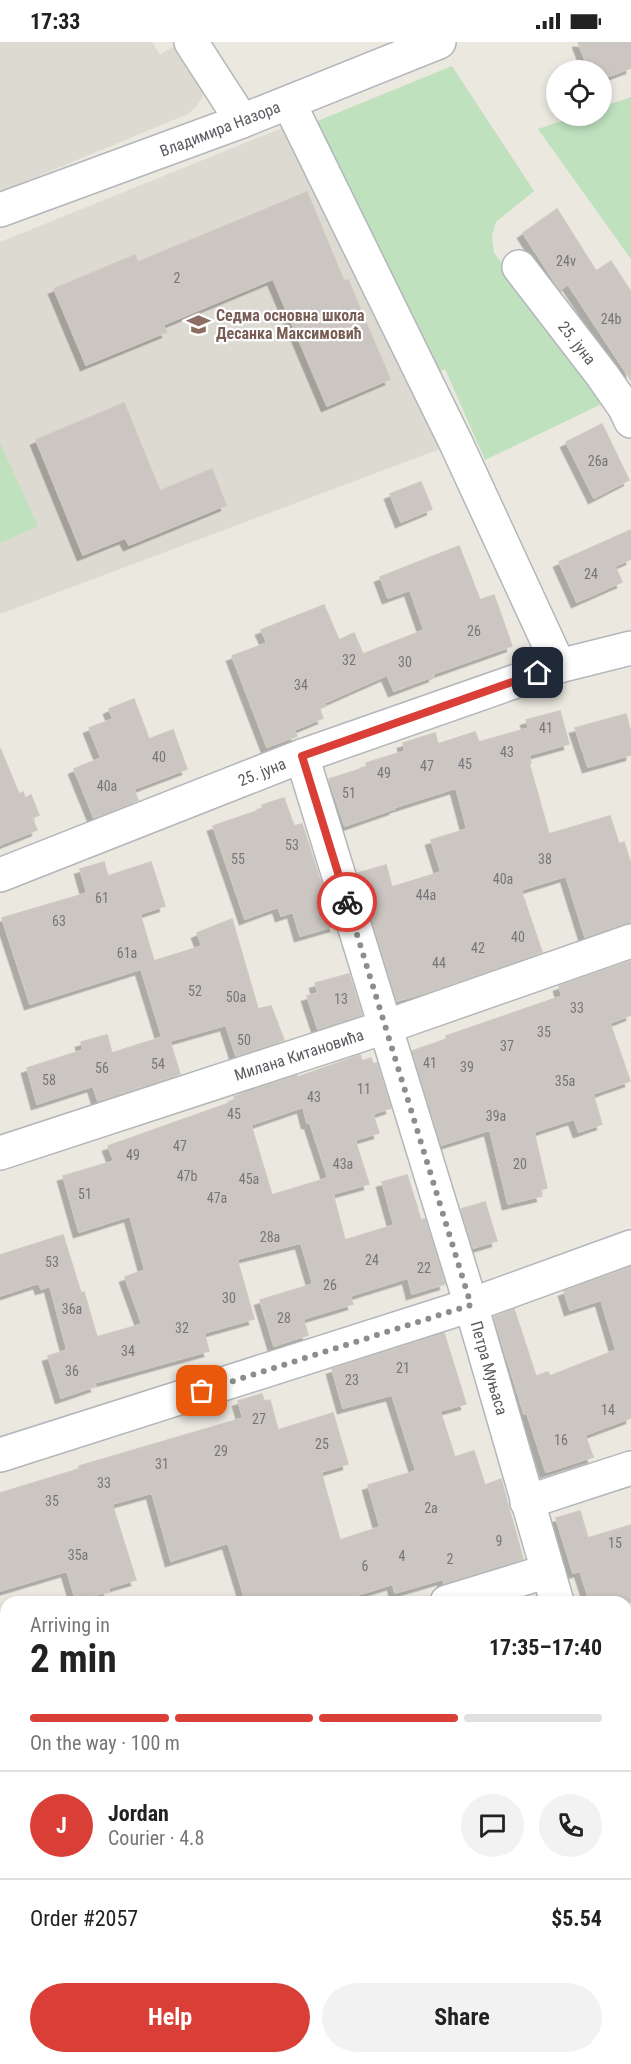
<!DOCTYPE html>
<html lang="en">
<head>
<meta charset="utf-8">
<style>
	body { margin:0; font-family:"Roboto Condensed",sans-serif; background:#f2f2f2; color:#222; height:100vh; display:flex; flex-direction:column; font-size:22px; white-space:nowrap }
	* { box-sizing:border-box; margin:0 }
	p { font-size:20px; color:#767676 }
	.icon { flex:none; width:33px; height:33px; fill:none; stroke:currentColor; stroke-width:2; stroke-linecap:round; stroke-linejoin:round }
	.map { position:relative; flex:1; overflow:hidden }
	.drawer { position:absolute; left:0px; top:1554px; width:632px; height:468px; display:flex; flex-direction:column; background:#fff; border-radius:18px 18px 0 0; box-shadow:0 3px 9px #0003 }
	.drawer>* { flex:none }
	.tools { position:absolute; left:546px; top:18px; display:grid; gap:12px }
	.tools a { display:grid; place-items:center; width:66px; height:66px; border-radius:50%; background:#fff; box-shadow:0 3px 9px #0003; font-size:30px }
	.pin { position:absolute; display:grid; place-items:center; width:51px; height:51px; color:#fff; margin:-26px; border-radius:12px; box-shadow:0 3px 9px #0006 }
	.courier { position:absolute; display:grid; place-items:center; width:60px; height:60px; margin:-30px; border:4px solid #da3f37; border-radius:50%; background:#fff; color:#222; box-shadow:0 2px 8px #0007 }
	.headline em { font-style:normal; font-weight:700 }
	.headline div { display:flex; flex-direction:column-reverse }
	.headline { display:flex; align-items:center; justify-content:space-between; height:102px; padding:0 30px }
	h1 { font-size:39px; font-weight:700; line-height:45px }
	.bar { display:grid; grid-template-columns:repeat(4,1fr); gap:9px 6px; align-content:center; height:72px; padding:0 30px }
	.bar i { height:8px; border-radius:4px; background:#e0e0e0 }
	.bar .on { background:#da3f37 }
	.bar p { grid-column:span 4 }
	.line { display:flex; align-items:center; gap:15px; padding:0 30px; border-top:2px solid #e0e0e0 }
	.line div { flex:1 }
	.round { display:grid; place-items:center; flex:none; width:63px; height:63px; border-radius:32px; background:#f2f2f2 }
	.action { display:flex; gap:12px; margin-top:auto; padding:12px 30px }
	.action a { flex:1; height:69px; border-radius:36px; background:#da3f37; color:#fff; font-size:24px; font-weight:700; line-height:69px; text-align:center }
	.action a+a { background:#f2f2f2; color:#222 }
	.status { display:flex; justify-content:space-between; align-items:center; height:42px; padding:0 30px; background:#fff; direction:ltr }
	.status svg { height:16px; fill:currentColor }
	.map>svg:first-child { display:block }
	.education { fill:#dddad1 }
	.green { fill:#bfe1be }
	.building { fill:#cbc6c2; stroke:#cec9bf; stroke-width:1.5; fill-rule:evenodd; filter:url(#shadow) }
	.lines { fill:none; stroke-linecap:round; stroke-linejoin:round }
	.minor-casing { stroke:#b3b6ba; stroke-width:36 }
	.minor { stroke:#fff; stroke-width:33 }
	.done { stroke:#8c8d8d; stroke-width:6; stroke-dasharray:0 10.8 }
	.route { stroke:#da3f37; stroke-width:8 }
	.labels { text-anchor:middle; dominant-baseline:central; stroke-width:4.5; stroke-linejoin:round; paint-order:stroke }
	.number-label { font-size:14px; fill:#767678 }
	.street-label { font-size:16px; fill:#595c60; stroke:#fff }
	.education-label { font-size:16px; font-weight:bold; fill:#785e54; stroke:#fff; text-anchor:start }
</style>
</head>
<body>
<div class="status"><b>17:33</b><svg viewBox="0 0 49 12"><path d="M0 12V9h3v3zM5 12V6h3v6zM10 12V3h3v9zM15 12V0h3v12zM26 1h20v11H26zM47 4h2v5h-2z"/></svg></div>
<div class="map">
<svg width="631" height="2022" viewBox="0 0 631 2022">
	<defs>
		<filter id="shadow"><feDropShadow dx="-5.5" dy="5.5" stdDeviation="0" flood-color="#0004"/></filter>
	</defs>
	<rect width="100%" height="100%" fill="#ebe8e0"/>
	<g class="education">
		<path d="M0 0H152L160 13 176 3 201 42 203 54 197 64 188 72 0 150Z"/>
		<path d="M297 80 456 401 0 572V200Z"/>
	</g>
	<g class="green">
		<path d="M452 24 534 149 496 180 492 194 494 211 608 359 485 418 445 327 434 332 315 80Z"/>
		<path d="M631 55V217L538 87 576 74H602V65Z"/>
		<path d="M0 401 38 484 0 501Z"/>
	</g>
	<g class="building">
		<path d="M578 0H631V26L602 37V28H589Z"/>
		<path d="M307 150 344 239 348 238 390 337 327 364 273 237 163 283 167 290 86 323 54 247 135 213 138 220Z"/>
		<path d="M557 167 596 229 611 219 631 250V338L568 242 560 248 523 191Z"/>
		<path d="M124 361 160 449 212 427 226 463 129 503 125 496 83 513 36 398Z"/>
		<path d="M602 382 629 438 594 456 566 400Z"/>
		<path d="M421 440 432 467 401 480 390 452Z"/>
		<path d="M631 488V517L615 524 622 540 577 560 559 520Z"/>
		<path d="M459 504 480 558 494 553 512 604 433 632 434 634 394 649 387 633 324 661 326 664 319 667 323 676 294 688 297 694 267 705 232 614 267 601 261 588 324 563 339 598 354 591 363 612 424 588 410 548 388 556 380 535Z"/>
		<path d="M134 657 149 697 173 688 187 727 134 747 138 758 94 776 74 727 101 716 89 686 113 677 109 667Z"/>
		<path d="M560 669 569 702 529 713 531 721H529L549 792 610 774 619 802 624 800 631 822V881L585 895 566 834 521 848 542 910 435 948 397 959 358 831 386 823 392 845 441 830 431 798 467 787 456 746 393 766 394 767 345 784 329 737 367 725 366 721 405 709 403 701 435 691 438 702 475 690 479 700 529 686 526 678Z"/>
		<path d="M626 672 631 691V713L588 725 575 686Z"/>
		<path d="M0 706 19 752 23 750 25 756 31 753 39 773 32 776 37 788 0 803Z"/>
		<path d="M284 756 294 784 302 782 335 884 300 894 293 870 281 874 278 865 245 877 213 784 263 767 262 763Z"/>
		<path d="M104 820 108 834 151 820 165 864 140 872 154 919 202 904 197 891 232 877 258 967 271 964 284 998 236 1014 226 983 170 999 180 1032 98 1059 93 1044 37 1062 27 1026 83 1008 81 1000 107 993 112 1011 162 995 141 927 30 962 2 876 87 851 80 827Z"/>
		<path d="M631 919V973L610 981 630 1039 593 1052 602 1082 579 1090 574 1077 534 1090 547 1146 540 1148 542 1154 508 1162 490 1088 441 1103 412 1009 447 997 446 994 562 954 559 944Z"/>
		<path d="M349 932 362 973 318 987 307 954 318 951 315 941Z"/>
		<path d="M360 1013 362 1019 371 1016 373 1022 377 1021 391 1066 373 1072 379 1091 355 1098 369 1142 333 1152 345 1198 394 1183 382 1140 407 1133 421 1178 425 1177 445 1242 412 1252 408 1236 350 1254 353 1262 303 1277 308 1293 274 1304 260 1258 313 1242 301 1201 237 1217 254 1277 204 1291 209 1309 94 1341 96 1344 61 1356 48 1314 67 1308 50 1244 41 1247 39 1241 0 1254V1213L63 1193 81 1251 84 1250 97 1295 142 1282 125 1235 145 1228 130 1174 79 1190 63 1134 114 1119 108 1104 235 1059 234 1055 246 1050 297 1033 298 1035ZM303 1065 307 1081H310L328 1136 272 1153 251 1083Z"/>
		<path d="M485 1160 497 1199 473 1206 461 1167Z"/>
		<path d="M631 1225V1376L585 1393 593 1415 546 1430 527 1371 524 1372 494 1275 514 1267 536 1334 548 1330 550 1334 616 1308 601 1258 570 1268 564 1249Z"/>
		<path d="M444 1291 466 1362 440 1369 455 1415 474 1409 485 1443 501 1437 523 1517 444 1541 443 1537 395 1551 393 1542 335 1560H246L228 1501 171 1519 152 1451 112 1462 136 1538 108 1546 109 1549 76 1559 67 1529 0 1549V1451L79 1427V1424L243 1376 238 1359 262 1352 264 1359 270 1358 278 1388 333 1371 348 1422 321 1430 340 1498 380 1485 368 1443 416 1429 392 1353 343 1366 332 1327Z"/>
		<path d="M580 1469 588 1496 631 1483V1560H590L580 1529 573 1531 556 1476Z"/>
	</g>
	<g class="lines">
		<defs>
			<g id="minor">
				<path d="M191 0 242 79"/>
				<path d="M289 61 456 401 559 624"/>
				<path d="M0 168 242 79 439 0"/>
				<path d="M519 225 602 333 625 366 631 379"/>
				<path d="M302 714 471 1263 557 1560"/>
				<path d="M0 833 302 714 559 624 631 606"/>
				<path d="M0 1111 385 985 631 899"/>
				<path d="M0 1413 471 1263 631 1205"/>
				<path d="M527 1460 631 1426"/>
				<path d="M447 1560 548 1529"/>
				<path d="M626 1636 631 1635"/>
				<path d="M0 1694 6 1692"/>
				<path d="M626 1800 631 1819"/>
				<path d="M626 1863 631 1860"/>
				<path d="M0 1959H6"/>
			</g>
		</defs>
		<use href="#minor" class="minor-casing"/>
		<use href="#minor" class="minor"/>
	</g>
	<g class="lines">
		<path class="done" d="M202 1349 471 1263 347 860"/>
		<path class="route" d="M347 860 302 714 538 631"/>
	</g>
	<defs>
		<symbol id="school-bare" viewBox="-9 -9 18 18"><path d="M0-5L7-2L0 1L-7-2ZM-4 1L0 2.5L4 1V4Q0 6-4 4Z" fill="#8d6e63" stroke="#fff" stroke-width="2.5" paint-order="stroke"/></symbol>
	</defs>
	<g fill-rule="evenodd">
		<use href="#school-bare" x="182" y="266" width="33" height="33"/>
	</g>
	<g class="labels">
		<g class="number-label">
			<text x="566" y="219">24v</text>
			<text x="177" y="236">2</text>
			<text x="611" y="277">24b</text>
			<text x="598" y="419">26a</text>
			<text x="591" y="532">24</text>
			<text x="474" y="589">26</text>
			<text x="349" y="618">32</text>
			<text x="405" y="620">30</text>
			<text x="301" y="643">34</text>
			<text x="546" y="686">41</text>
			<text x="507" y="710">43</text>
			<text x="159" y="715">40</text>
			<text x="465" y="722">45</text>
			<text x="427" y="724">47</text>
			<text x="384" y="731">49</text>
			<text x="107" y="744">40a</text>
			<text x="349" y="751">51</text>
			<text x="292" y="803">53</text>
			<text x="238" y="817">55</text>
			<text x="545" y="817">38</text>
			<text x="503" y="837">40a</text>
			<text x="426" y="853">44a</text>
			<text x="102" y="856">61</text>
			<text x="59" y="879">63</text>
			<text x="518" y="895">40</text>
			<text x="478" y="906">42</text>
			<text x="127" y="911">61a</text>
			<text x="439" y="921">44</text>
			<text x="195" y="949">52</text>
			<text x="236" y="955">50a</text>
			<text x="341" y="957">13</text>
			<text x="577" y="966">33</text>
			<text x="544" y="990">35</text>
			<text x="244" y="998">50</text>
			<text x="507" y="1004">37</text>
			<text x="430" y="1021">41</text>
			<text x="158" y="1022">54</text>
			<text x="467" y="1025">39</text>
			<text x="102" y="1026">56</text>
			<text x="49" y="1038">58</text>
			<text x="565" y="1039">35a</text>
			<text x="364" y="1047">11</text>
			<text x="314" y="1055">43</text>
			<text x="234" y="1072">45</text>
			<text x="496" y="1074">39a</text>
			<text x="180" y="1104">47</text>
			<text x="133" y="1113">49</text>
			<text x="343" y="1122">43a</text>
			<text x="520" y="1122">20</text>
			<text x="187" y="1134">47b</text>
			<text x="249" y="1137">45a</text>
			<text x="85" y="1152">51</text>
			<text x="217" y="1156">47a</text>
			<text x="270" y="1195">28a</text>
			<text x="372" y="1218">24</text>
			<text x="52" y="1220">53</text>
			<text x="424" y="1226">22</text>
			<text x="330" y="1243">26</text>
			<text x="229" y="1256">30</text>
			<text x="72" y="1267">36a</text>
			<text x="284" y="1276">28</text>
			<text x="182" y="1286">32</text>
			<text x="128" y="1309">34</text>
			<text x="403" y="1326">21</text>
			<text x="72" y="1329">36</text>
			<text x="352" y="1338">23</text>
			<text x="608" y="1368">14</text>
			<text x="259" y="1377">27</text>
			<text x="561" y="1398">16</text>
			<text x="322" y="1402">25</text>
			<text x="221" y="1409">29</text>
			<text x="162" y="1422">31</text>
			<text x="104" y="1441">33</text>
			<text x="52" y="1459">35</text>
			<text x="431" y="1466">2a</text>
			<text x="499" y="1499">9</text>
			<text x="615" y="1501">15</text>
			<text x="78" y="1513">35a</text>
			<text x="402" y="1514">4</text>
			<text x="450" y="1517">2</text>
			<text x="365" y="1524">6</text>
		</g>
		<g class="street-label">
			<text transform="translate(220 87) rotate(-21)">Владимира Назора</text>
			<text transform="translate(577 301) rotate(52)">25. јуна</text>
			<text transform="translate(262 730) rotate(-22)">25. јуна</text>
			<text transform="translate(299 1013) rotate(-18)">Милана Китановића</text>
			<text transform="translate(489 1326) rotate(74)">Петра Муњаса</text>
		</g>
		<g class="education-label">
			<text x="216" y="273">Седма основна школа<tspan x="216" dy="18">Десанка Максимовић</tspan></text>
		</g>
	</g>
</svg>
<div class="tools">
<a><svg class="icon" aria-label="locate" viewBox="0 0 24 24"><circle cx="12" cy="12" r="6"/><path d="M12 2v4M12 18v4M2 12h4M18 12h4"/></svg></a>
</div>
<div class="pin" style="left:202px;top:1349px;background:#ea580c"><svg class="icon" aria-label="bag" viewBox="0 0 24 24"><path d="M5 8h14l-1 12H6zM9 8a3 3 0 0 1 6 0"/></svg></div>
<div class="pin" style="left:538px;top:631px;background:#1f2937"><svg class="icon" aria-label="home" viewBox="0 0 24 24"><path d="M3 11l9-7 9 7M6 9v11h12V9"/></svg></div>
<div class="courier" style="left:347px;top:860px"><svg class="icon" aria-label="bike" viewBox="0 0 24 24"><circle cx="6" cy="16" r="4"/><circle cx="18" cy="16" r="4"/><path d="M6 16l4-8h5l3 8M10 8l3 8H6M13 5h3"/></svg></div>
<section class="drawer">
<div class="headline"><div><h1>2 min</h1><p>Arriving in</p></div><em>17:35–17:40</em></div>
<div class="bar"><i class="on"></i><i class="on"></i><i class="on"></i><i></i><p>On the way · 100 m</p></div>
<div class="line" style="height:108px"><b class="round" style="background:#da3f37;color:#fff">J</b><div><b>Jordan</b><p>Courier · 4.8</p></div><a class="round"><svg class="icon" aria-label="chat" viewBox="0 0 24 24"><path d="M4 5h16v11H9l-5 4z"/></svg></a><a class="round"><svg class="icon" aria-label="phone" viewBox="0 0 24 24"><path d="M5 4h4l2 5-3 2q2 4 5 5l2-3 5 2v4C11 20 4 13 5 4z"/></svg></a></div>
<div class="line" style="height:78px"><div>Order #2057</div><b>$5.54</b></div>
<div class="action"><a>Help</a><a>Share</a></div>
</section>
</div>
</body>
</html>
